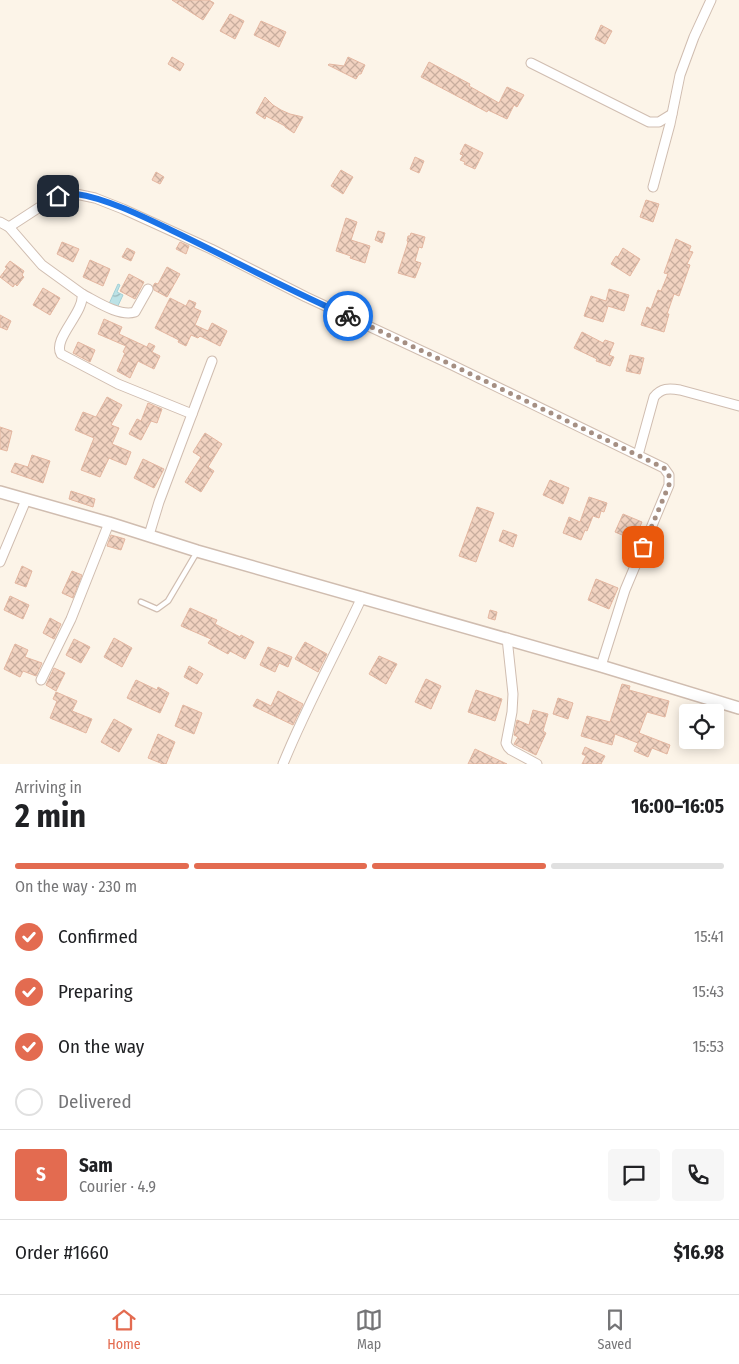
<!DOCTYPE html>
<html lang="en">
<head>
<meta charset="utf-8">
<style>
	body { margin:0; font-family:"Fira Sans Condensed",sans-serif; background:#f6f6f6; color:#202124; height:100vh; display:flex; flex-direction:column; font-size:19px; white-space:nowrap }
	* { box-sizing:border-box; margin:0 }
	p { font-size:16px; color:#757577 }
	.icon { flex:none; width:28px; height:28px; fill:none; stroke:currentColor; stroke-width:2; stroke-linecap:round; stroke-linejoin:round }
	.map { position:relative; height:764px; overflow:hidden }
	.sheet { display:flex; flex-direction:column; background:#fff; flex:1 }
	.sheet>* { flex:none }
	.tools { position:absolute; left:679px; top:704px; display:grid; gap:10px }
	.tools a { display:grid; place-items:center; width:45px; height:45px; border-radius:5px; background:#fff; box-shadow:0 2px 12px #0003; font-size:25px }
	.pin { position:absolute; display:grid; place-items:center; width:42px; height:42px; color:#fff; margin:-21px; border-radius:10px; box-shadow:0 2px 8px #0006 }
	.courier { position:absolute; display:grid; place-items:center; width:50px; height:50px; margin:-25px; border:4px solid #1a73e8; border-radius:50%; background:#fff; color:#222; box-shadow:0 1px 6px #0007 }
	.overview em { font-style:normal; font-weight:700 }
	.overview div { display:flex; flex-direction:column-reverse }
	.overview { display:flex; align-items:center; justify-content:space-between; height:85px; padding:0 15px }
	h1 { font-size:32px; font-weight:700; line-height:38px }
	.bar { display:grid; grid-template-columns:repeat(4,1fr); gap:8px 5px; align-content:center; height:60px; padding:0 15px }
	.bar i { height:6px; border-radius:4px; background:#e0e0e0 }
	.bar .active { background:#e36b50 }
	.bar p { grid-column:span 4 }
	.line { display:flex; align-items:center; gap:12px; padding:0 15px; border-top:1px solid #e0e0e0 }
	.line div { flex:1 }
	.round { display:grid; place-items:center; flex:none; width:52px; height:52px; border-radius:5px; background:#f6f6f6 }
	ol { padding:0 15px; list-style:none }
	li { display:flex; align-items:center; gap:15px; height:55px }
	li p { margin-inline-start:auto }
	li .icon { padding:5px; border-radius:50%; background:#e36b50; color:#fff; stroke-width:4 }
	li:last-child { color:#757577 }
	li i { width:28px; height:28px; border:2px solid #e0e0e0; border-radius:50% }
	.menu { display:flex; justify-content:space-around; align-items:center; height:70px; border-top:1px solid #e0e0e0; background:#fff; font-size:14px; color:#757577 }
	.menu a { display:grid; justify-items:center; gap:2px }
	.menu .active { color:#e36b50 }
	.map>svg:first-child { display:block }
	.water { fill:url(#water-waves); stroke:#a3d1d7 }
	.building { fill:url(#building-cross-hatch); stroke:#e4b7a1 }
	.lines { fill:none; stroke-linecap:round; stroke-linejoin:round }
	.service-casing { stroke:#d0bdb0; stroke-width:7 }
	.minor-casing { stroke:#d0bdb0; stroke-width:11 }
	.tertiary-casing { stroke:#d0bdb0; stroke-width:14 }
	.service { stroke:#fff; stroke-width:4.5 }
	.minor { stroke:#fff; stroke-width:9 }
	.tertiary { stroke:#fff; stroke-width:11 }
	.done { stroke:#a58f83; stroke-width:5; stroke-dasharray:0 9 }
	.route { stroke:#1a73e8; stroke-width:6 }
</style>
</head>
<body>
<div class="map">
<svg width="739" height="764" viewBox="0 0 739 764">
	<defs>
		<pattern id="water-waves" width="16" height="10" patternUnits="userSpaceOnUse" patternTransform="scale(1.25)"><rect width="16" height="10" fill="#bce2e6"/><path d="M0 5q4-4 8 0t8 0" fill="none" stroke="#9dbabd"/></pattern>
		<pattern id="building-cross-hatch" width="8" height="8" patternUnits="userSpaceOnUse" patternTransform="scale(1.25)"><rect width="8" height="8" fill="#f1d2c0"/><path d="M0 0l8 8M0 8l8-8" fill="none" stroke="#c8ad9e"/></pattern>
	</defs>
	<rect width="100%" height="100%" fill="#fcf4e8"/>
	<path class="water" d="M118 284 120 285 117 292 123 295 116 310 108 306Z"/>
	<g class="building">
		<path d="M172 0H209L214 3 203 20Z"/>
		<path d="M230 14 244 21 235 39 220 31Z"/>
		<path d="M261 21 286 32 279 47 254 35Z"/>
		<path d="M601 25 612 31 605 44 595 39Z"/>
		<path d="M172 57 184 64 180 71 168 64Z"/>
		<path d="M348 57 365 65 361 74H359L356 79 328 65 329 64 344 66Z"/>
		<path d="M429 62 470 84 469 86 499 103 507 87 524 95 517 107 514 105 507 119 488 110 487 112 421 77Z"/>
		<path d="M265 97 273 105 281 110 290 114 303 117 294 133 285 127V126L266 116 265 119 256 113Z"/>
		<path d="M465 144 483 153 475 169 464 164 465 162 460 160 463 155 460 154Z"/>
		<path d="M415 157 424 161 419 173 410 169Z"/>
		<path d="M341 170 353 177 343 194 331 186Z"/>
		<path d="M156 172 164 177 160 184 152 180Z"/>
		<path d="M646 200 659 204 653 222 640 217Z"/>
		<path d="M346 218 357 222 351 240 370 246 365 263 350 258 351 256 336 251Z"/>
		<path d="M378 231 385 233 382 243 375 240Z"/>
		<path d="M411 233 425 237 422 248 419 247 415 261 421 263 415 278 398 273 408 242 407 241 408 236H410Z"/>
		<path d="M676 239 691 246 689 251 693 252 687 264 690 265 679 296 674 294 667 314H669L664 332 641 325 647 307 651 309 658 290 661 291 668 274 664 273Z"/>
		<path d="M62 242 79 249 73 262 57 254Z"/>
		<path d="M180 242 189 246 186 254 176 249Z"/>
		<path d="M127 248 135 252 131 261 122 257Z"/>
		<path d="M623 248 640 259 630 276 611 264 616 256 618 257Z"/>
		<path d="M90 260 110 269 103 286 83 277Z"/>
		<path d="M10 261 24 271 22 275 24 277 17 286 15 284 13 287 0 277 7 268 5 267Z"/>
		<path d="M167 267 180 274 167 297 154 290 153 286 155 283 158 284Z"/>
		<path d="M129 274 144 282 135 299 120 291Z"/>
		<path d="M43 288 60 298 50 315 33 305Z"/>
		<path d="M609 289 629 295 624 311 608 306 603 322 584 316 591 296 606 301Z"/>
		<path d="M170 298 186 306 189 300 196 303 194 308 201 311 195 325 208 331 212 323 227 331 220 346 200 336 198 338 191 335 186 346 178 342 179 340 155 328Z"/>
		<path d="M0 315 11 321 7 330 0 327Z"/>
		<path d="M104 319 122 327 119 334 147 347 149 343 155 346 152 352 160 356 154 369 138 361 130 378 117 371 125 353 123 352 126 346 98 334Z"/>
		<path d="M582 332 603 343 605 340 614 343 609 355 614 357 610 366 596 361 597 359 574 348Z"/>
		<path d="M78 342 95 350 90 362 73 353Z"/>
		<path d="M630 355 644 358 640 374 626 371Z"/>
		<path d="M107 397 122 405 111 425 119 428 112 444 131 452 126 465 109 458 100 477 81 470 94 438 75 430 83 412 96 417Z"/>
		<path d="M148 403 162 409 157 423 151 421 141 440 129 434 137 419 141 421Z"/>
		<path d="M0 427 12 431 7 451 0 449Z"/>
		<path d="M205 433 222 444 208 467 214 471 201 492 185 482 201 457 193 452Z"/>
		<path d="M32 455 50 461 43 483 11 472 15 463 28 467Z"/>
		<path d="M143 459 164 469 154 488 134 478Z"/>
		<path d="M550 480 569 488 563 504 543 495Z"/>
		<path d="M71 491 95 499 93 507 69 499Z"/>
		<path d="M589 497 607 503 604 512 601 511 599 518 593 516 587 531 585 530 581 540 563 533 569 517 580 522Z"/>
		<path d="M477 507 494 513 476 562 459 556Z"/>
		<path d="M623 514 642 522 634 540 615 532Z"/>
		<path d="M503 530 517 535 513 547 499 541Z"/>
		<path d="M111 535 125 539 121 550 107 546Z"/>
		<path d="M22 566 32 571 26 587 15 583Z"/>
		<path d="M72 571 82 575 73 598 62 593Z"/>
		<path d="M596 579 618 588 609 609 588 600Z"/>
		<path d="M10 596 29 605 23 619 4 610Z"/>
		<path d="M190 608 217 620 215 624 240 637 241 635 254 642 245 659 230 651 228 654 208 643 211 639 181 626Z"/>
		<path d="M490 610 497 612 495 620 488 618Z"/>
		<path d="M50 618 61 624 54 639 43 633Z"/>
		<path d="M114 638 132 648 122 667 104 657Z"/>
		<path d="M74 639 90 647 81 663 66 655Z"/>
		<path d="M305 642 327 654 318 672 295 659Z"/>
		<path d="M15 644 28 650 25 657 42 663 36 676 23 671 20 677 4 669Z"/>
		<path d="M268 647 292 657 288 667 279 663 275 672 260 665Z"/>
		<path d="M379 656 397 664 386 684 369 674Z"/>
		<path d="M189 666 203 674 197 684 184 677Z"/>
		<path d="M54 668 65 673 56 691 46 685Z"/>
		<path d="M426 679 441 686 431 709 415 702Z"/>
		<path d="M136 680 157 690 158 687 169 693 160 713 127 698Z"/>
		<path d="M622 684 630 686 629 690 669 701 665 717 647 712 639 733 670 745 667 754 652 748 648 757 634 751 638 743 615 734 612 745 581 736 587 716 610 722Z"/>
		<path d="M476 690 502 699 495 721 468 712Z"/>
		<path d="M278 691 303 704 293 725 253 706 257 699 271 706Z"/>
		<path d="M56 692 77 701 72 711 92 719 86 733 50 718 57 701 53 699Z"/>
		<path d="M558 698 573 703 568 719 553 714Z"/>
		<path d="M183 705 202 713 194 734 175 726Z"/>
		<path d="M533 710 548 714 543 731 546 733 536 755 514 744 518 737 514 735 517 720 529 725Z"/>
		<path d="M114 719 132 729 119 752 101 742Z"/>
		<path d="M158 734 175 742 166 764H163L148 758Z"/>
		<path d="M585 747 605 756 601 764H582L586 756 582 754Z"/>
		<path d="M475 749 507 764H468Z"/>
	</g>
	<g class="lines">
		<defs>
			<path id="service" d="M141 602 157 609 168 601 197 552"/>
			<g id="minor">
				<path d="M531 63 649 122H659L672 114"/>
				<path d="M653 187 670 124 680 75 694 37 711 0"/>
				<path d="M0 222 9 227 42 265 82 294C85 312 52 339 61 354L118 384 192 414"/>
				<path d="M9 227 49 201 66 194H76L95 198 123 209 211 249 306 297 452 365 664 468 669 475V485L625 590 601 666"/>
				<path d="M82 294C96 301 119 317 135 312L148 289"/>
				<path d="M638 455 654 397C661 388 669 388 680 390L739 406"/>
				<path d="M149 535 159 502 212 361"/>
				<path d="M0 562 26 500"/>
				<path d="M507 638 513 694 512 712 506 743 508 747 511 750 537 764"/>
				<path d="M41 680 71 619 109 523"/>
				<path d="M283 764C306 707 336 653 362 597"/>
			</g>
			<path id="tertiary" d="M0 492 109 523 197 551 601 666 739 708"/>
		</defs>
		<use href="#service" class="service-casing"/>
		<use href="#minor" class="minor-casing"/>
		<use href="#tertiary" class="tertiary-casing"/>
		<use href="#service" class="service"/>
		<use href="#minor" class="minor"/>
		<use href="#tertiary" class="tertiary"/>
	</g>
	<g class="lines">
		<path class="done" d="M348 316 452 365 664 468 669 475V485L643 547"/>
		<path class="route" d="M58 196C64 194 70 193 76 194 106 198 146 218 173 231 231 259 288 290 348 316"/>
	</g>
</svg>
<div class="tools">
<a><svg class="icon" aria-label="locate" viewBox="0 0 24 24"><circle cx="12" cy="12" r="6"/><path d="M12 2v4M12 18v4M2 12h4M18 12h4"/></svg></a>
</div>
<div class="pin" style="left:643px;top:547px;background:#ea580c"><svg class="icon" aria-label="bag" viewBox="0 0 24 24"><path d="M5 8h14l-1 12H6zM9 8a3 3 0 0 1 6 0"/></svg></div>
<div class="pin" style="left:58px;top:196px;background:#1f2937"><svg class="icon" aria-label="home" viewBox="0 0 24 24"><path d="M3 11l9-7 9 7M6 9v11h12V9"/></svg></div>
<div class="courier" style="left:348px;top:316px"><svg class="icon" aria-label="bike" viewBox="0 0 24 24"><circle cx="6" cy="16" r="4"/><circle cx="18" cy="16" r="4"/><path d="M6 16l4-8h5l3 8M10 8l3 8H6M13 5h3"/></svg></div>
</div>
<section class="sheet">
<div class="overview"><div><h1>2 min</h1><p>Arriving in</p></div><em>16:00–16:05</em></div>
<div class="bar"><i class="active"></i><i class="active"></i><i class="active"></i><i></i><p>On the way · 230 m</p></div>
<ol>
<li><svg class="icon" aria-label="check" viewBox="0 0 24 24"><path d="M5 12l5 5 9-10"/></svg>Confirmed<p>15:41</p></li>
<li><svg class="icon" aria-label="check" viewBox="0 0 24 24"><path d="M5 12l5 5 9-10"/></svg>Preparing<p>15:43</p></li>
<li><svg class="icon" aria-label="check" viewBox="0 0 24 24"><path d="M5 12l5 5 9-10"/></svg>On the way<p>15:53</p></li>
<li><i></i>Delivered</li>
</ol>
<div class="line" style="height:90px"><b class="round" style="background:#e36b50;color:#fff">S</b><div><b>Sam</b><p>Courier · 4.9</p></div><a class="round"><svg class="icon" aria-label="chat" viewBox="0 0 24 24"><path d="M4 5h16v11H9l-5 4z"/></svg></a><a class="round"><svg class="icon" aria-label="phone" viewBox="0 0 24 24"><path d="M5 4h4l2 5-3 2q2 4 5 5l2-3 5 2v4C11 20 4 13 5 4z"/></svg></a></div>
<div class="line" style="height:65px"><div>Order #1660</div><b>$16.98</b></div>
</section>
<nav class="menu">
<a class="active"><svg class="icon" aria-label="home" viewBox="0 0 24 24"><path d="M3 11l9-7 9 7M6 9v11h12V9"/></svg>Home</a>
<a><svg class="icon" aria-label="map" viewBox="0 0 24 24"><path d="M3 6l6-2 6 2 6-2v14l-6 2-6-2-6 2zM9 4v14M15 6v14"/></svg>Map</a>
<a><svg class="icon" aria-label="saved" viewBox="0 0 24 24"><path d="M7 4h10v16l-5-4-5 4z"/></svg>Saved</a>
</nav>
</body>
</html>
